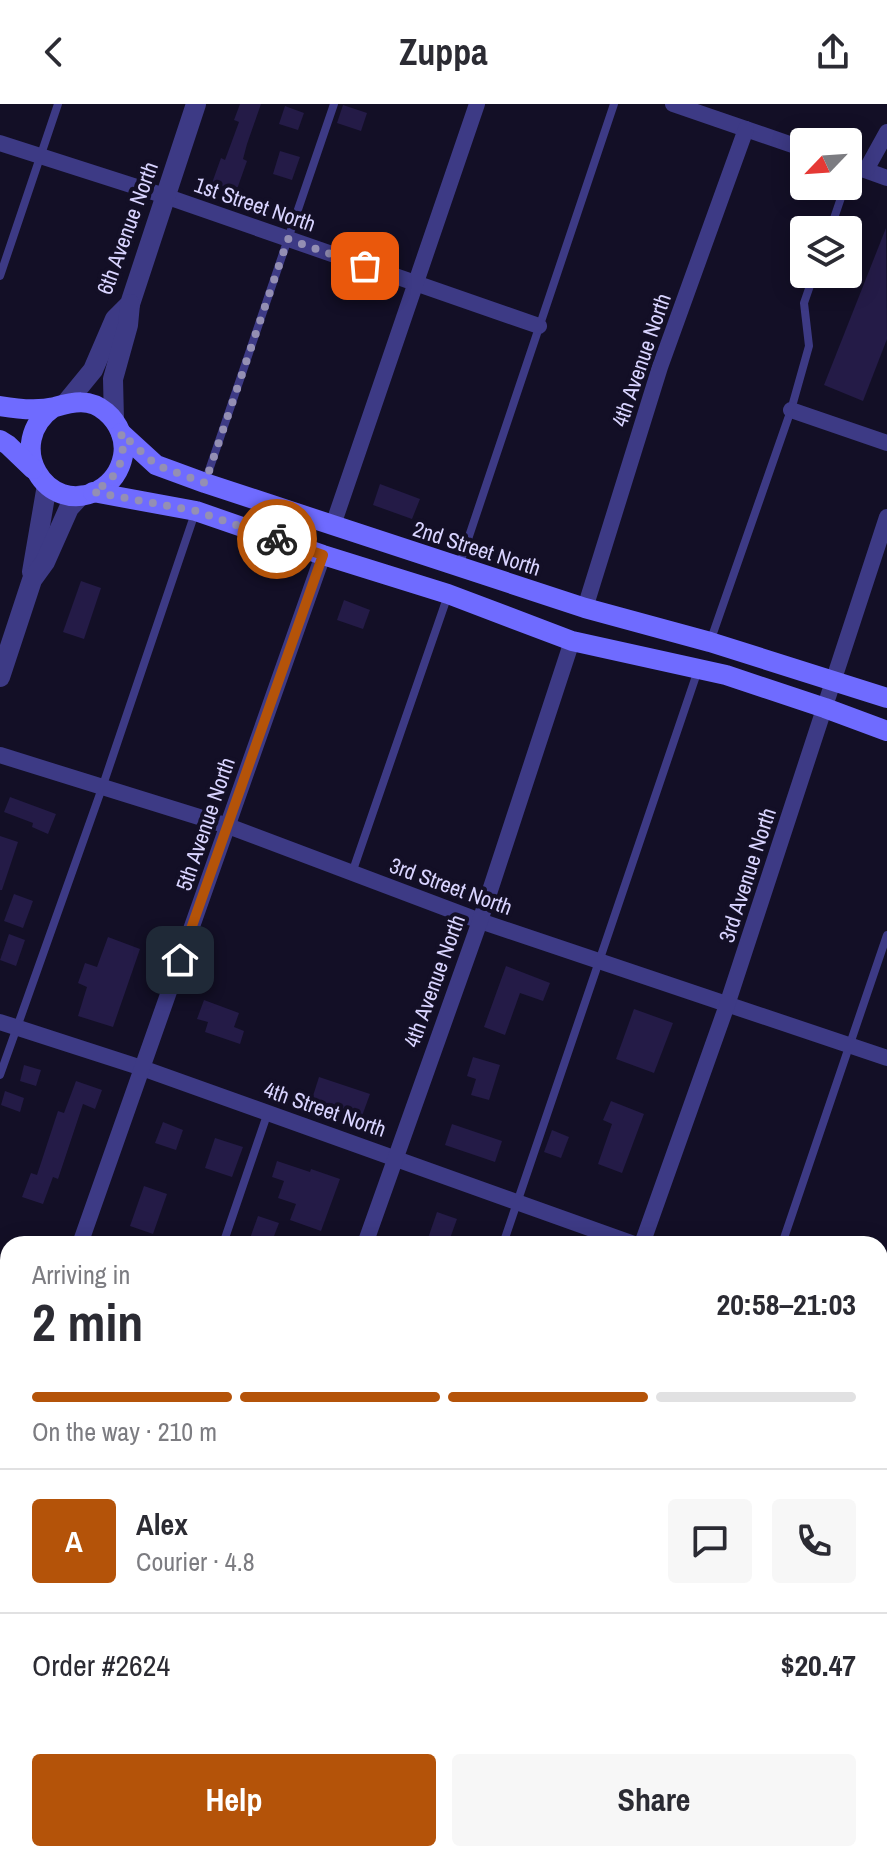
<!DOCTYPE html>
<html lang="en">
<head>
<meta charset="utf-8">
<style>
	body { margin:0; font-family:"Archivo Narrow",sans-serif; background:#f7f7f7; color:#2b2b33; height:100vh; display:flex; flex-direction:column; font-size:30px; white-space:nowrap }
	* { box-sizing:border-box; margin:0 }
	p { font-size:26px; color:#7c7c81 }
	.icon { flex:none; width:44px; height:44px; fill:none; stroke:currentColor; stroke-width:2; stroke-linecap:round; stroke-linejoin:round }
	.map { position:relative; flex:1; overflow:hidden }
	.side { position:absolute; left:0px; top:1132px; width:888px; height:626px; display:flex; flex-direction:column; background:#fff; border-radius:24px 24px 0 0; box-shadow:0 4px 20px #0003 }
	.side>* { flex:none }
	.needle { width:52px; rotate:245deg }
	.fabs { position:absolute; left:790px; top:24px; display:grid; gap:16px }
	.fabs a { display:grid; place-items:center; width:72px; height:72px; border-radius:8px; background:#fff; box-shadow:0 4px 20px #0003; font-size:40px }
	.pin { position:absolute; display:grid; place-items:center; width:68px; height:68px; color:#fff; margin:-34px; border-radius:16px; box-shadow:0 4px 12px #0006 }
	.courier { position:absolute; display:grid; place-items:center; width:80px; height:80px; margin:-40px; border:6px solid #b45309; border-radius:50%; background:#fff; color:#222; box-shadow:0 2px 10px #0007 }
	.overview em { font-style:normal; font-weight:700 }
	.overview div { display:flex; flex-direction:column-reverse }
	.overview { display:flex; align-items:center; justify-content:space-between; height:136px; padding:0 32px }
	h1 { font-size:52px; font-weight:700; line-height:60px }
	.bar { display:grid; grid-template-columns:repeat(4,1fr); gap:12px 8px; align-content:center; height:96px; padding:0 32px }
	.bar i { height:10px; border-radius:6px; background:#e1e1e2 }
	.bar .current { background:#b45309 }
	.bar p { grid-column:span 4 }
	.line { display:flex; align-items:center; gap:20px; padding:0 32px; border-top:2px solid #e1e1e2 }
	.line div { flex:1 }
	.round { display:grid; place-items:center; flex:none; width:84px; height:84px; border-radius:8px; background:#f7f7f7 }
	.action { display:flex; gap:16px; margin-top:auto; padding:16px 32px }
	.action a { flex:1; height:92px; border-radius:8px; background:#b45309; color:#fff; font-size:32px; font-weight:700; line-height:92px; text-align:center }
	.action a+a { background:#f7f7f7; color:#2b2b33 }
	header { display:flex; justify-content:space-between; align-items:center; height:104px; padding:0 32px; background:#fff; font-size:36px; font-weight:700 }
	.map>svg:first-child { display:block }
	.building { fill:#241b47 }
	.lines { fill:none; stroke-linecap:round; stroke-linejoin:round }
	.service { stroke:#3d3a85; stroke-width:8 }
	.minor { stroke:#3d3a85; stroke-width:16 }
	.tertiary { stroke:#3d3a85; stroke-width:20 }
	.secondary { stroke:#6f6bff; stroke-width:20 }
	.done { stroke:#948fb3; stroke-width:8; stroke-dasharray:0 14.4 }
	.route { stroke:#b45309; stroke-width:10 }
	.labels { text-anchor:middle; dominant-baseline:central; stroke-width:8; stroke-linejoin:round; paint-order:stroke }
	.street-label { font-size:22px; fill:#d9d4ff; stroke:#130f26 }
</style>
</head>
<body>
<header><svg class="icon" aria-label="back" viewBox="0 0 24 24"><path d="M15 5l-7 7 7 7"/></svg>Zuppa<svg class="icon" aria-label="share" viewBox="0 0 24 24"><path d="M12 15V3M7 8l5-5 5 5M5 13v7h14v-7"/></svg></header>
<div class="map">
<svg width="887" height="1757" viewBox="0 0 887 1757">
	<rect width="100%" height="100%" fill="#130f26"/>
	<g class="building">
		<path d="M240 0H261L247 40 243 55 247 57 236 88 212 79 221 54 225 56 239 18 234 16Z"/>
		<path d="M343 1 367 9 361 27 337 19Z"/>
		<path d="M285 2 304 9 298 26 279 20Z"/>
		<path d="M280 47 300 53 292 76 273 70Z"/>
		<path d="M886 124 887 235 863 297 824 281Z"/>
		<path d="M380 380 420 395 412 415 373 401Z"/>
		<path d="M81 477 101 484 84 535 63 528Z"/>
		<path d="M344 496 370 506 363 525 337 516Z"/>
		<path d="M10 693 56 710 48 730 32 723 33 719 4 708Z"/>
		<path d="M0 732 18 738 2 786H0Z"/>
		<path d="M14 790 33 797 23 824 4 817Z"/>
		<path d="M9 830 25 836 16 862 0 856Z"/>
		<path d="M108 833 140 845 113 923 78 912 87 883 78 879 85 859 97 863Z"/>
		<path d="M506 862 550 879 543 897 520 889 505 931 484 923Z"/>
		<path d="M204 896 239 909 234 923 244 927 240 940 205 928 208 918 197 915Z"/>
		<path d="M634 905 673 919 654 969 616 955Z"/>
		<path d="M473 953 500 961 489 996 471 991 476 975 467 972Z"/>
		<path d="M24 961 41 966 36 982 20 977Z"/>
		<path d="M319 973 370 990 362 1012 312 995Z"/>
		<path d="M76 977 102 986 95 1005 83 1000 58 1075 53 1073 43 1100 22 1093 31 1069 37 1071 58 1007 64 1009Z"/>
		<path d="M5 987 24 994 20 1008 1 1001Z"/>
		<path d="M611 997 644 1010 622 1069 598 1060 612 1020 603 1016Z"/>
		<path d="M163 1018 183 1026 176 1046 155 1039Z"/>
		<path d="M452 1020 502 1037 495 1058 445 1041Z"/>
		<path d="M552 1026 569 1033 561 1054 544 1048Z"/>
		<path d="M215 1034 243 1043 232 1073 205 1064Z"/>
		<path d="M277 1057 310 1068 311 1065 340 1075 321 1127 290 1116 296 1100 278 1094 284 1077 272 1073Z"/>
		<path d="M144 1082 167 1090 153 1130 130 1122Z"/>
		<path d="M437 1108 457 1115 448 1140H426Z"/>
		<path d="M258 1112 279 1119 271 1140H248Z"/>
	</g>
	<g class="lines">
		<g class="service">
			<path d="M830 126 845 82"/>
			<path d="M0 172 58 0"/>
			<path d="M205 378 334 0"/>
			<path d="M459 462 614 0"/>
			<path d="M710 538 791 306 809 242 804 199 814 170"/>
			<path d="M352 769 448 491"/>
			<path d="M0 971 102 684 195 409"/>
			<path d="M223 1140 268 1008"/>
			<path d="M503 1140 698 566"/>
			<path d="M782 1140 887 831"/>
			<path d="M880 1662 887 1643"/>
			<path d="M12 1757 15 1750"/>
			<path d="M294 1757 297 1750"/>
		</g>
		<g class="minor">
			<path d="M673 0 804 45"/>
			<path d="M0 39 165 92 539 222"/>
			<path d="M848 60 887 74"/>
			<path d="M866 66 887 28"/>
			<path d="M791 306 887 339"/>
			<path d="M333 421 477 0"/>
			<path d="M585 504 660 263 746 25"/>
			<path d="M0 651 228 722 480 817 887 954"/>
			<path d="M0 918 142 964 634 1140"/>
			<path d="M80 1140 323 451"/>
			<path d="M365 1140 480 817 572 537"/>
			<path d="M642 1140 727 901 887 413"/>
			<path d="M0 1189 8 1192"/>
			<path d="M880 1227 887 1230"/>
			<path d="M880 1277 887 1254"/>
			<path d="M0 1374 8 1350"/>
			<path d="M0 1467 8 1469"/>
			<path d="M880 1492 887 1494"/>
			<path d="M0 1731 8 1734"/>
			<path d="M55 1750 76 1757"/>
			<path d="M833 1750 853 1757"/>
			<path d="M154 1757 156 1750"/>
			<path d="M435 1757 437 1750"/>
			<path d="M705 1757 707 1750"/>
		</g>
		<g class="tertiary">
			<path d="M66 299 93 266 115 215 130 200 196 0"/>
			<path d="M114 316 113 275 128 221 130 200"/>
			<path d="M32 468 47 381"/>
			<path d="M0 573 32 476 45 458 69 404 81 391"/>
		</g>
		<g class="secondary">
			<path d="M0 302C17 305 38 307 55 303 73 298 90 294 106 308 119 319 126 336 123 352 120 367 111 379 99 386 46 414 2 339 54 303"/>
			<path d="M121 329 156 361 205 379 585 504 710 538 887 594"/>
			<path d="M0 336 8 341 33 365"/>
			<path d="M93 388 196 407 323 451 448 490 572 537 726 571 825 604 887 627"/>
		</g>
	</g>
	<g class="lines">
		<path class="done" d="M277 435 196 407 93 388C117 375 127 356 121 329L156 361 205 379 288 135 365 162"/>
		<path class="route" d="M180 856 323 451 277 435"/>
	</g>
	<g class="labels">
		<g class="street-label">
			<text transform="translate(255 100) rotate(19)">1st Street North</text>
			<text transform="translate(127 124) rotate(-70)">6th Avenue North</text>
			<text transform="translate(641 256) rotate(-71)">4th Avenue North</text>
			<text transform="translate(477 444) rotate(18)">2nd Street North</text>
			<text transform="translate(205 720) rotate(-71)">5th Avenue North</text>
			<text transform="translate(747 771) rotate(-72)">3rd Avenue North</text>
			<text transform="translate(451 782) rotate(20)">3rd Street North</text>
			<text transform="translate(434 877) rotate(-70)">4th Avenue North</text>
			<text transform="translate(325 1005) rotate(19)">4th Street North</text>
		</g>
	</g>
</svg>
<div class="fabs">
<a><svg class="needle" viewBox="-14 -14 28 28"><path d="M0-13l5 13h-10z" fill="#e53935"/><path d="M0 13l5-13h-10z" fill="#7c7c81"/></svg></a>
<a><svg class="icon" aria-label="layers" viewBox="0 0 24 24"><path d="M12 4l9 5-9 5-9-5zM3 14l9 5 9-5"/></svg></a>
</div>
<div class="pin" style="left:365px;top:162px;background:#ea580c"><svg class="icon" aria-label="bag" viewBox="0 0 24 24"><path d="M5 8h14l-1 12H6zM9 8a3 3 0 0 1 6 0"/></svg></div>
<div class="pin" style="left:180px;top:856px;background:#1f2937"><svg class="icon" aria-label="home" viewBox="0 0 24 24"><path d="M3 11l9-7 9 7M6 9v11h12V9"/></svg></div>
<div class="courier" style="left:277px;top:435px"><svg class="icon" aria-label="bike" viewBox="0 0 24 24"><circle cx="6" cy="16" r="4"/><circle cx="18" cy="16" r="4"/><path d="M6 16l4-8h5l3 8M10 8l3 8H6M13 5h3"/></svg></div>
<section class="side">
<div class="overview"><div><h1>2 min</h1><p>Arriving in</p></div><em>20:58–21:03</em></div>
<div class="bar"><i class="current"></i><i class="current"></i><i class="current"></i><i></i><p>On the way · 210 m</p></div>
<div class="line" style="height:144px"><b class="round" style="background:#b45309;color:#fff">A</b><div><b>Alex</b><p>Courier · 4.8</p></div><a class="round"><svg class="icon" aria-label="chat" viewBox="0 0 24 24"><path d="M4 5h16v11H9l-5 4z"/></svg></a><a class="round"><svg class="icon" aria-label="phone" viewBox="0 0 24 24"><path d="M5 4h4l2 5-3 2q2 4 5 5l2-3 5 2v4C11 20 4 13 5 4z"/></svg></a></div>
<div class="line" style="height:104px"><div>Order #2624</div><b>$20.47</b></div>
<div class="action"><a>Help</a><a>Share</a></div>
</section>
</div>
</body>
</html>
